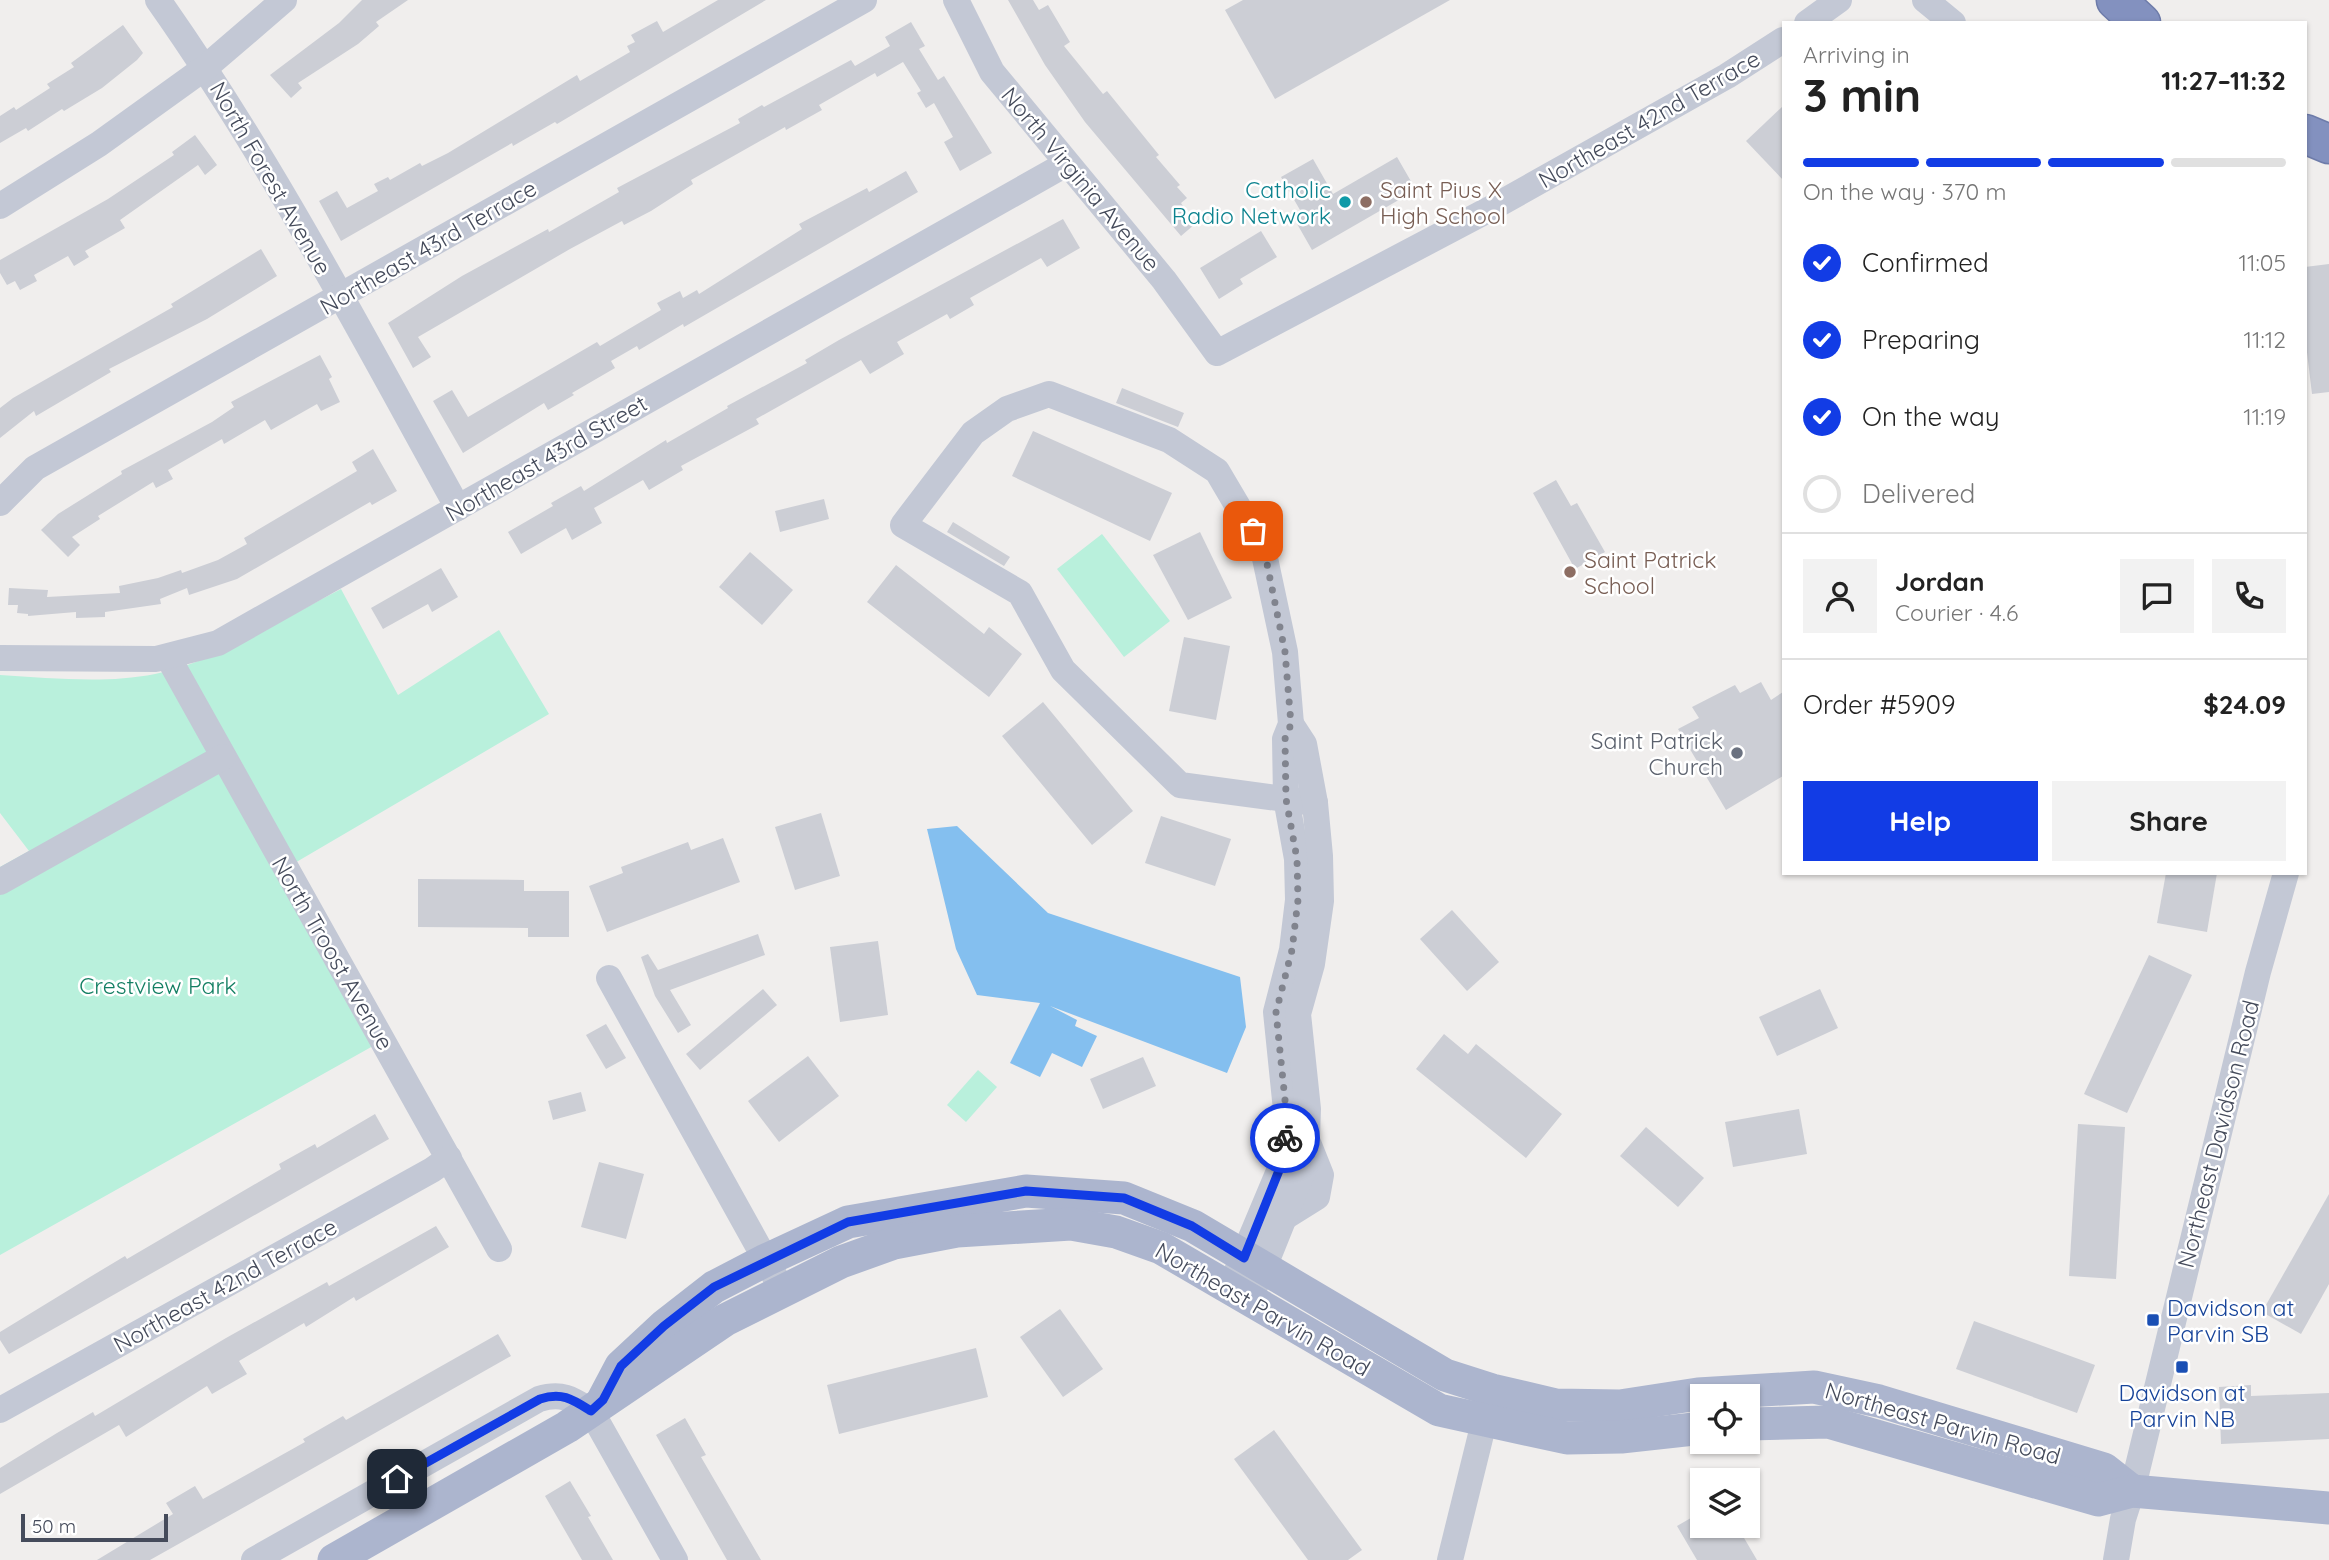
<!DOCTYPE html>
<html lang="en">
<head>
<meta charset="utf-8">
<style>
	body { margin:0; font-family:Quicksand,sans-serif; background:#f2f2f2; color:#222; height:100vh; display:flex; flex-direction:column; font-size:26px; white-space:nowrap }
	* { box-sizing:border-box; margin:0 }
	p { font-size:23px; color:#767676 }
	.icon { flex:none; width:38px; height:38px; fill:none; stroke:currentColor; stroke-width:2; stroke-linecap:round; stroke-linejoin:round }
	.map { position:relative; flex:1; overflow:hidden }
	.side { position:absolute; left:1782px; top:21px; width:525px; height:854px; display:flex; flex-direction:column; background:#fff; border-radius:0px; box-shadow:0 2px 5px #0004 }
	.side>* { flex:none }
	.buttons { position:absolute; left:1690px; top:1384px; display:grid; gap:14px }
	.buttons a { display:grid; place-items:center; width:70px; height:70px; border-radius:0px; background:#fff; box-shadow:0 2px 5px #0004; font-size:35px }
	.scale { position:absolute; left:21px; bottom:18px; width:147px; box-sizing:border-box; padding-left:7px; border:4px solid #454b5b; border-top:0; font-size:19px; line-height:24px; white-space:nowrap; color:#454b5b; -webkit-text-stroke:5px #fff; paint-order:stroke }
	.pin { position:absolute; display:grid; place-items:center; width:60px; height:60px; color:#fff; margin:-30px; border-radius:14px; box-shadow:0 4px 10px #0006 }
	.courier { position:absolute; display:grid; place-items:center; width:70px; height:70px; margin:-35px; border:5px solid #123ce5; border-radius:50%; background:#fff; color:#222; box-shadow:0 2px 9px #0007 }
	.overview em { font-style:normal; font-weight:800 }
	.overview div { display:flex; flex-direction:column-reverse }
	.overview { display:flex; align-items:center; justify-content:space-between; height:119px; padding:0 21px }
	h1 { font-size:46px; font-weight:800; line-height:52px }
	.bar { display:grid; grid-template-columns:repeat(4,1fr); gap:10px 7px; align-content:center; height:84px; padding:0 21px }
	.bar i { height:9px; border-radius:5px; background:#e0e0e0 }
	.bar .on { background:#123ce5 }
	.bar p { grid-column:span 4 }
	.line { display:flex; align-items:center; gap:18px; padding:0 21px; border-top:2px solid #e0e0e0 }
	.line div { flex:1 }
	.round { display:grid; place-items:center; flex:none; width:74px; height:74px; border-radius:0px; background:#f2f2f2 }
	ol { padding:0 21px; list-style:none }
	li { display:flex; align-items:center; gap:21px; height:77px }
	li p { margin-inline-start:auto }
	li .icon { padding:7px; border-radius:50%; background:#123ce5; color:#fff; stroke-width:4 }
	li:last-child { color:#767676 }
	li i { width:38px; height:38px; border:4px solid #e0e0e0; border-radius:50% }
	.cta { display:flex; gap:14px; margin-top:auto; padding:14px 21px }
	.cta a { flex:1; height:80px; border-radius:0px; background:#123ce5; color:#fff; font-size:28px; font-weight:800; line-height:80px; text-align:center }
	.cta a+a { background:#f2f2f2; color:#222 }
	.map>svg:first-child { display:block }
	.green { fill:#b9f0dc }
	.water { fill:#84bfef }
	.building { fill:#ccced5 }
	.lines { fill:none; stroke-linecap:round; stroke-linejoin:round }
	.highway-casing { stroke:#6e7caa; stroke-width:41 }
	.minor { stroke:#c3c8d5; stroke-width:26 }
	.major { stroke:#acb5ce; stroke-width:33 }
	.highway { stroke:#8391bf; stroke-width:38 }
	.done { stroke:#81848e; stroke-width:7; stroke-dasharray:0 12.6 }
	.route { stroke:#123ce5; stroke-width:9 }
	.culture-dot { fill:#0f9aa8; stroke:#fff; stroke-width:2.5 }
	.education-dot { fill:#8d6e63; stroke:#fff; stroke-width:2.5 }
	.worship-dot { fill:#6b7280; stroke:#fff; stroke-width:2.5 }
	.transit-dot { fill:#1a4fb4; stroke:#fff; stroke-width:2.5 }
	.labels { text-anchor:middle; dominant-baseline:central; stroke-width:5; stroke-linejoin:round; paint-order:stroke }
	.street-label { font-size:23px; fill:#454b5b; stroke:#fff }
	.culture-label { font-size:23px; fill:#0d838f; stroke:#fff; text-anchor:end }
	.education-label { font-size:23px; fill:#785e54; stroke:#fff; text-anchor:start }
	.worship-label { font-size:23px; fill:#5b616d; stroke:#fff; text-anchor:end }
	.park-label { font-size:23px; fill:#137f63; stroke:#fff }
	.transit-label { font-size:23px; fill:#164399; stroke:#fff; text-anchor:start }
</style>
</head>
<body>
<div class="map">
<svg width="2329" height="1560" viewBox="0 0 2329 1560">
	<rect width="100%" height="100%" fill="#f0eeed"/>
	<g class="green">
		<path d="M1102 534 1170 621 1124 657 1057 569Z"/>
		<path d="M341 589 398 695 499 630 549 714 293 864 373 1046 0 1255V867L29 851 0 813V675C51 678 105 684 155 674 221 660 282 619 341 589Z"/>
		<path d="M978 1070 997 1087 966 1122 947 1105Z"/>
	</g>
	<path class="water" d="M957 826 1048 913 1240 977 1246 1027 1227 1073 1050 1006 1077 1020 1075 1026 1097 1036 1082 1067 1052 1053 1040 1077 1010 1063 1040 1003 977 995 956 949 927 829Z"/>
	<g class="building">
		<path d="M362 0H408L376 22 379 26 358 44 298 83 302 88 291 98 270 75 339 23Z"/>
		<path d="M718 0H766L557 124 555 122 513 146 512 143 341 241 319 201 337 191 347 208 378 191 374 184 388 177 390 180 420 163 422 166 448 153 577 75 580 81 630 52 627 46 635 42 631 35 657 21 663 32Z"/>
		<path d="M1008 0H1033L1039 10 1048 5 1070 42 1064 46 1103 94 1107 91 1159 155 1156 157 1180 185 1177 187 1187 198 1181 203 1195 224 1181 236 1085 122 1045 65Z"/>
		<path d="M1243 0H1450L1275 99 1225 10Z"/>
		<path d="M911 22 925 46 919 49 938 80 944 76 992 153 960 171 944 142 953 137 934 103 926 108 917 93 921 91 903 62 877 77 875 73 819 105 822 110 786 130 785 127 691 180 693 184 651 211 624 225 622 221 570 249 418 337 431 357 413 368 388 323 462 276 548 229 549 232 619 192 617 188 740 123 738 119 762 105 764 107 851 60 855 66 890 46 885 37Z"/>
		<path d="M123 25 143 53 137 60 102 88 64 111 62 109 28 131 26 128 0 143V116L14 107 16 110 50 88 47 84 74 67 71 63Z"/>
		<path d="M1783 106V180L1746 141Z"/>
		<path d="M195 135 217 165 205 175 198 165 120 220 125 228 85 251 89 257 74 266 68 256 34 275 37 281 20 290 15 281 7 285 0 273V260L108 199 174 155 172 152Z"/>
		<path d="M1397 157 1416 190 1312 250 1292 215 1300 210 1281 177 1313 159 1333 194Z"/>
		<path d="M906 171 918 192 684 327 683 324 639 350 637 346 611 361 615 368 572 393 574 395 548 410 544 403 463 453 433 401 452 390 468 417 597 342 600 346 661 310 657 303 680 291 683 298 697 290 699 294 802 229 799 224 867 188 869 192Z"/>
		<path d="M1063 219 1080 248 1047 267 1041 258 970 298 974 305 950 319 947 314 897 342 904 354 870 374 861 360 756 419 759 424 681 466 683 470 649 490 643 480 594 508 602 523 572 540 566 528 521 554 508 532 553 506 551 503 581 486 584 491 666 440 667 443 728 408 727 406 807 363 805 360 839 340Z"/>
		<path d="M1261 231 1277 257 1240 279 1243 284 1219 299 1200 268Z"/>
		<path d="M261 249 277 276 207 319 109 369 111 372 36 416 34 411 0 438V408L13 398 173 307 171 304Z"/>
		<path d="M2329 264V392L2312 394 2305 336V267Z"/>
		<path d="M320 355 332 377 329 379 340 402 321 411 317 404 271 430 265 420 224 444 222 439 168 470 173 479 156 488 153 482 98 516 100 519 72 537 80 545 68 557 41 530 58 514 122 474 121 471 212 422 234 407 231 402Z"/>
		<path d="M1122 388 1184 413 1178 427 1116 403Z"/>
		<path d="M1033 431 1172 493 1150 541 1012 476Z"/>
		<path d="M373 449 397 491 372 505 370 502 237 579 189 595 187 588 160 599 161 604 105 612V617L76 618V612L28 616V614L17 613 18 605H8L9 588 48 590 47 597 120 593 119 586 158 578 181 570 182 573 218 560 247 544 244 538 357 471 352 462Z"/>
		<path d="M1556 480 1571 506 1577 503 1605 552 1575 569 1533 493Z"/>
		<path d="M824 499 829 519 780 532 775 511Z"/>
		<path d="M953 522 1010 557 1004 566 947 532Z"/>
		<path d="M1200 532 1232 598 1188 620 1153 555Z"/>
		<path d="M750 552 793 590 762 625 719 587Z"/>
		<path d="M896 565 984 634 989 627 1022 654 989 697 867 602Z"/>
		<path d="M441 568 458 597 432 612 428 604 383 629 371 608Z"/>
		<path d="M1184 637 1230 646 1216 720 1169 711Z"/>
		<path d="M1761 682 1771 700 1783 692V776L1726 810 1678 729 1699 718 1692 707 1735 685 1740 693Z"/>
		<path d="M1043 702 1133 811 1092 845 1002 736Z"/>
		<path d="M821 813 840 876 795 890 775 827Z"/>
		<path d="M1161 816 1231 839 1215 886 1145 863Z"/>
		<path d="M723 838 740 882 607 932 589 886 623 873 621 867 688 842 691 850Z"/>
		<path d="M2166 873H2217L2207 932 2157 923Z"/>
		<path d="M418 879 524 880V891H569V937H528V928L418 927Z"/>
		<path d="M1452 910 1499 962 1467 991 1420 939Z"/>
		<path d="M758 934 765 955 670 990 691 1025 678 1033 655 996 641 957 648 954 658 970Z"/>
		<path d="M878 941 888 1015 840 1022 830 947Z"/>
		<path d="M2149 955 2192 975 2127 1113 2084 1094Z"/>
		<path d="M763 989 777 1005 700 1070 686 1054Z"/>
		<path d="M1820 989 1838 1028 1777 1056 1759 1017Z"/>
		<path d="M606 1024 626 1058 606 1069 586 1035Z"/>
		<path d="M1444 1034 1468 1054 1476 1044 1562 1114 1526 1158 1416 1069Z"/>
		<path d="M808 1056 839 1096 779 1142 748 1101Z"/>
		<path d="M1143 1057 1156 1086 1103 1109 1090 1079Z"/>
		<path d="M581 1092 586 1111 553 1120 548 1101Z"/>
		<path d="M1799 1109 1807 1154 1733 1167 1725 1122Z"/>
		<path d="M375 1114 389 1139 9 1354 0 1340V1332L90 1277 125 1256 127 1259 281 1169 279 1164 315 1144 317 1148Z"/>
		<path d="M2078 1124 2125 1127 2116 1279 2069 1276Z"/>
		<path d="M1646 1127 1704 1178 1678 1207 1620 1156Z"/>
		<path d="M599 1162 644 1174 626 1239 581 1227Z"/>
		<path d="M2329 1194V1284L2301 1334 2262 1312Z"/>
		<path d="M436 1226 449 1247 356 1301 354 1297 306 1327 304 1323 239 1361 247 1374 212 1394 207 1386 126 1437 119 1425 0 1494V1468L57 1433 93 1412 95 1416 226 1338 327 1282 329 1286Z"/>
		<path d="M1060 1309 1103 1369 1063 1397 1020 1337Z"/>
		<path d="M1974 1321 2095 1365 2077 1413 1956 1369Z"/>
		<path d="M498 1334 511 1356 271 1492 150 1560H97L173 1514 166 1503 195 1486 203 1499 305 1442 303 1439 343 1416 346 1420Z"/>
		<path d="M976 1348 988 1397 839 1434 827 1385Z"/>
		<path d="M2251 1385V1396L2329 1393V1439L2221 1444 2219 1387Z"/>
		<path d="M685 1418 706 1455 701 1457 761 1560H727L656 1435Z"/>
		<path d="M1274 1430 1362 1550 1348 1560H1308L1234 1459Z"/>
		<path d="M570 1481 591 1516 588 1517 613 1560H582L545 1496Z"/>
		<path d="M1703 1511V1526H1737L1757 1560H1697L1677 1526Z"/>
	</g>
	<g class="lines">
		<defs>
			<g id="highway">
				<path d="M2116 0 2141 23"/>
				<path d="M2305 134 2329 144"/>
			</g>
		</defs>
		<use href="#highway" class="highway-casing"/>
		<g class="minor">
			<path d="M158 0C271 160 363 337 458 508"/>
			<path d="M956 0 992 72 1164 280 1217 353 1490 209 1727 76 1783 40"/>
			<path d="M1925 0 1953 23"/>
			<path d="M1807 23 1839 0"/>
			<path d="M0 206 99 144 206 67 284 0"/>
			<path d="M0 503 35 468 864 0"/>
			<path d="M168 657 499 1249"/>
			<path d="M0 658 156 659 218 643 1066 164"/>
			<path d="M0 882 223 757"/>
			<path d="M609 978 783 1291"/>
			<path d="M1285 1217 1317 1197 1321 1175 1309 1145"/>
			<path d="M1237 1271 1284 1159 1286 1110 1276 1012 1292 950 1298 900 1297 859 1286 798 1285 739 1291 724 1285 652 1263 549 1217 471 1169 440 1049 394 1007 409 973 433 903 525 1020 593 1063 670 1180 785 1315 803"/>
			<path d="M1249 1298 1263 1270 1306 1163 1308 1109 1298 1014 1312 964 1321 901 1320 856 1315 803 1304 744 1291 724"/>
			<path d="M0 1410 432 1170 449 1158"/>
			<path d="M254 1560 539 1399C562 1392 572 1399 591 1411L675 1560"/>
			<path d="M1450 1560 1489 1402"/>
			<path d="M2116 1560 2123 1519 2132 1491 2258 972 2286 873"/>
		</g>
		<g class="major">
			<path d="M603 1400 621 1366 664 1326 714 1287 766 1260 848 1222 1026 1191 1124 1198 1193 1226 1445 1375 1492 1390 1556 1405 1620 1406 1698 1394 1814 1387 1879 1401 2104 1469 2132 1491"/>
			<path d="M1748 1424 1828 1422 2098 1500 2132 1491 2329 1508"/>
			<path d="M334 1560 567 1427 725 1320 841 1262 894 1243 957 1231 1071 1224 1116 1232 1161 1248 1439 1410 1567 1438 1621 1437 1703 1428"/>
		</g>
		<use href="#highway" class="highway"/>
	</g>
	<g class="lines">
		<path class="done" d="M1253 531 1264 549 1285 652 1291 724 1285 739 1286 799 1297 859 1298 900 1292 950 1276 1012 1286 1110 1285 1138"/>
		<path class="route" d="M397 1479 540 1399C562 1392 572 1399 591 1411L603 1400 621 1366 664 1326 714 1287 848 1222 1026 1191 1124 1198 1192 1226 1244 1258 1284 1158 1285 1138"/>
	</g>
	<circle class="culture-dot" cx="1345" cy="202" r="7"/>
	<g class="education-dot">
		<circle cx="1366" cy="202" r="7"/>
		<circle cx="1570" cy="572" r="7"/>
	</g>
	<circle class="worship-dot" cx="1737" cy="753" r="7"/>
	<g class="transit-dot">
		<rect x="2146" y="1313" width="14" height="14" rx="3.5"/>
		<rect x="2175" y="1360" width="14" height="14" rx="3.5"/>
	</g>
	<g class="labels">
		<g class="street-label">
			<text transform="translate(1649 119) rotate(-30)">Northeast 42nd Terrace</text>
			<text transform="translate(271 178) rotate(60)">North Forest Avenue</text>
			<text transform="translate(1081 179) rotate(50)">North Virginia Avenue</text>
			<text transform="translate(428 247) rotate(-30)">Northeast 43rd Terrace</text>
			<text transform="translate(546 458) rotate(-30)">Northeast 43rd Street</text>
			<text transform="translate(333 953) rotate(60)">North Troost Avenue</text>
			<text transform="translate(2218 1134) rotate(-76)">Northeast Davidson Road</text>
			<text transform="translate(225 1285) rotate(-29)">Northeast 42nd Terrace</text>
			<text transform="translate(1263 1309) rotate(30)">Northeast Parvin Road</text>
			<text transform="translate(1943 1423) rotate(16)">Northeast Parvin Road</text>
		</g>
		<g class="culture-label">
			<text x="1331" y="189">Catholic<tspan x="1331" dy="26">Radio Network</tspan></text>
		</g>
		<g class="education-label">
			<text x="1380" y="189">Saint Pius X<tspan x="1380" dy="26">High School</tspan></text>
			<text x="1584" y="559">Saint Patrick<tspan x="1584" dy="26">School</tspan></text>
		</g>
		<g class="worship-label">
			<text x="1723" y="740">Saint Patrick<tspan x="1723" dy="26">Church</tspan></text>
		</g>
		<g class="park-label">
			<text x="158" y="985">Crestview Park</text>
		</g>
		<g class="transit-label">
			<text x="2167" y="1307">Davidson at<tspan x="2167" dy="26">Parvin SB</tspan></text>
			<text x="2182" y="1392" text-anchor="middle">Davidson at<tspan x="2182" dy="26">Parvin NB</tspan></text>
		</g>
	</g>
</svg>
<div class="buttons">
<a><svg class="icon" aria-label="locate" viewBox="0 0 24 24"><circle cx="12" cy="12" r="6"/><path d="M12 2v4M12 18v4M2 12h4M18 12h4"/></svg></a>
<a><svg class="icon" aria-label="layers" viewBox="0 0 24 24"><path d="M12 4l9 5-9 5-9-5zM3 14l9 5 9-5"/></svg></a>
</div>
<div class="scale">50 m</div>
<div class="pin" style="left:1253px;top:531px;background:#ea580c"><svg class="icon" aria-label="bag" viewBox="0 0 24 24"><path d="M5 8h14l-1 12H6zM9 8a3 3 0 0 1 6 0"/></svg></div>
<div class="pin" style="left:397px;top:1479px;background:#1f2937"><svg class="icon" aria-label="home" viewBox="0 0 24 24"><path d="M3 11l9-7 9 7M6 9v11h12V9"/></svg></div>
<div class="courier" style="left:1285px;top:1138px"><svg class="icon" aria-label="bike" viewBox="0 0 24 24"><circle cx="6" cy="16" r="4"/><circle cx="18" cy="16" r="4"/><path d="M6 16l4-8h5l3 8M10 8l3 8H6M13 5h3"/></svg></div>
<section class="side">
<div class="overview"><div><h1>3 min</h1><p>Arriving in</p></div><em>11:27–11:32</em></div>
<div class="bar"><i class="on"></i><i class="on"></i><i class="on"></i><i></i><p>On the way · 370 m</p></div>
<ol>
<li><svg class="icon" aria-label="check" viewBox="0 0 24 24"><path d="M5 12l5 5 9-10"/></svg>Confirmed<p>11:05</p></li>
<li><svg class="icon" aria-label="check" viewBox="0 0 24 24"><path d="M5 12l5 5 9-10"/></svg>Preparing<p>11:12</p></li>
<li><svg class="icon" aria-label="check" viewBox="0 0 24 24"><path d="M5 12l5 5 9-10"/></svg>On the way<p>11:19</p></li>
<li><i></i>Delivered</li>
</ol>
<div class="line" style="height:126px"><a class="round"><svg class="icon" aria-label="person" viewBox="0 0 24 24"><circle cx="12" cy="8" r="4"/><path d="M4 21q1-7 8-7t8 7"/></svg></a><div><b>Jordan</b><p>Courier · 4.6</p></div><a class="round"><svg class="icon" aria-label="chat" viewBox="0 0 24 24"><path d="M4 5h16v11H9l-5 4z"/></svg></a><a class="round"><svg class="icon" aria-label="phone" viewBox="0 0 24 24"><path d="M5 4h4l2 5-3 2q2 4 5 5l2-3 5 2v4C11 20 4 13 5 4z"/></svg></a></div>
<div class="line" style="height:91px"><div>Order #5909</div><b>$24.09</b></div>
<div class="cta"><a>Help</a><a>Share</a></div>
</section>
</div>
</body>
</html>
